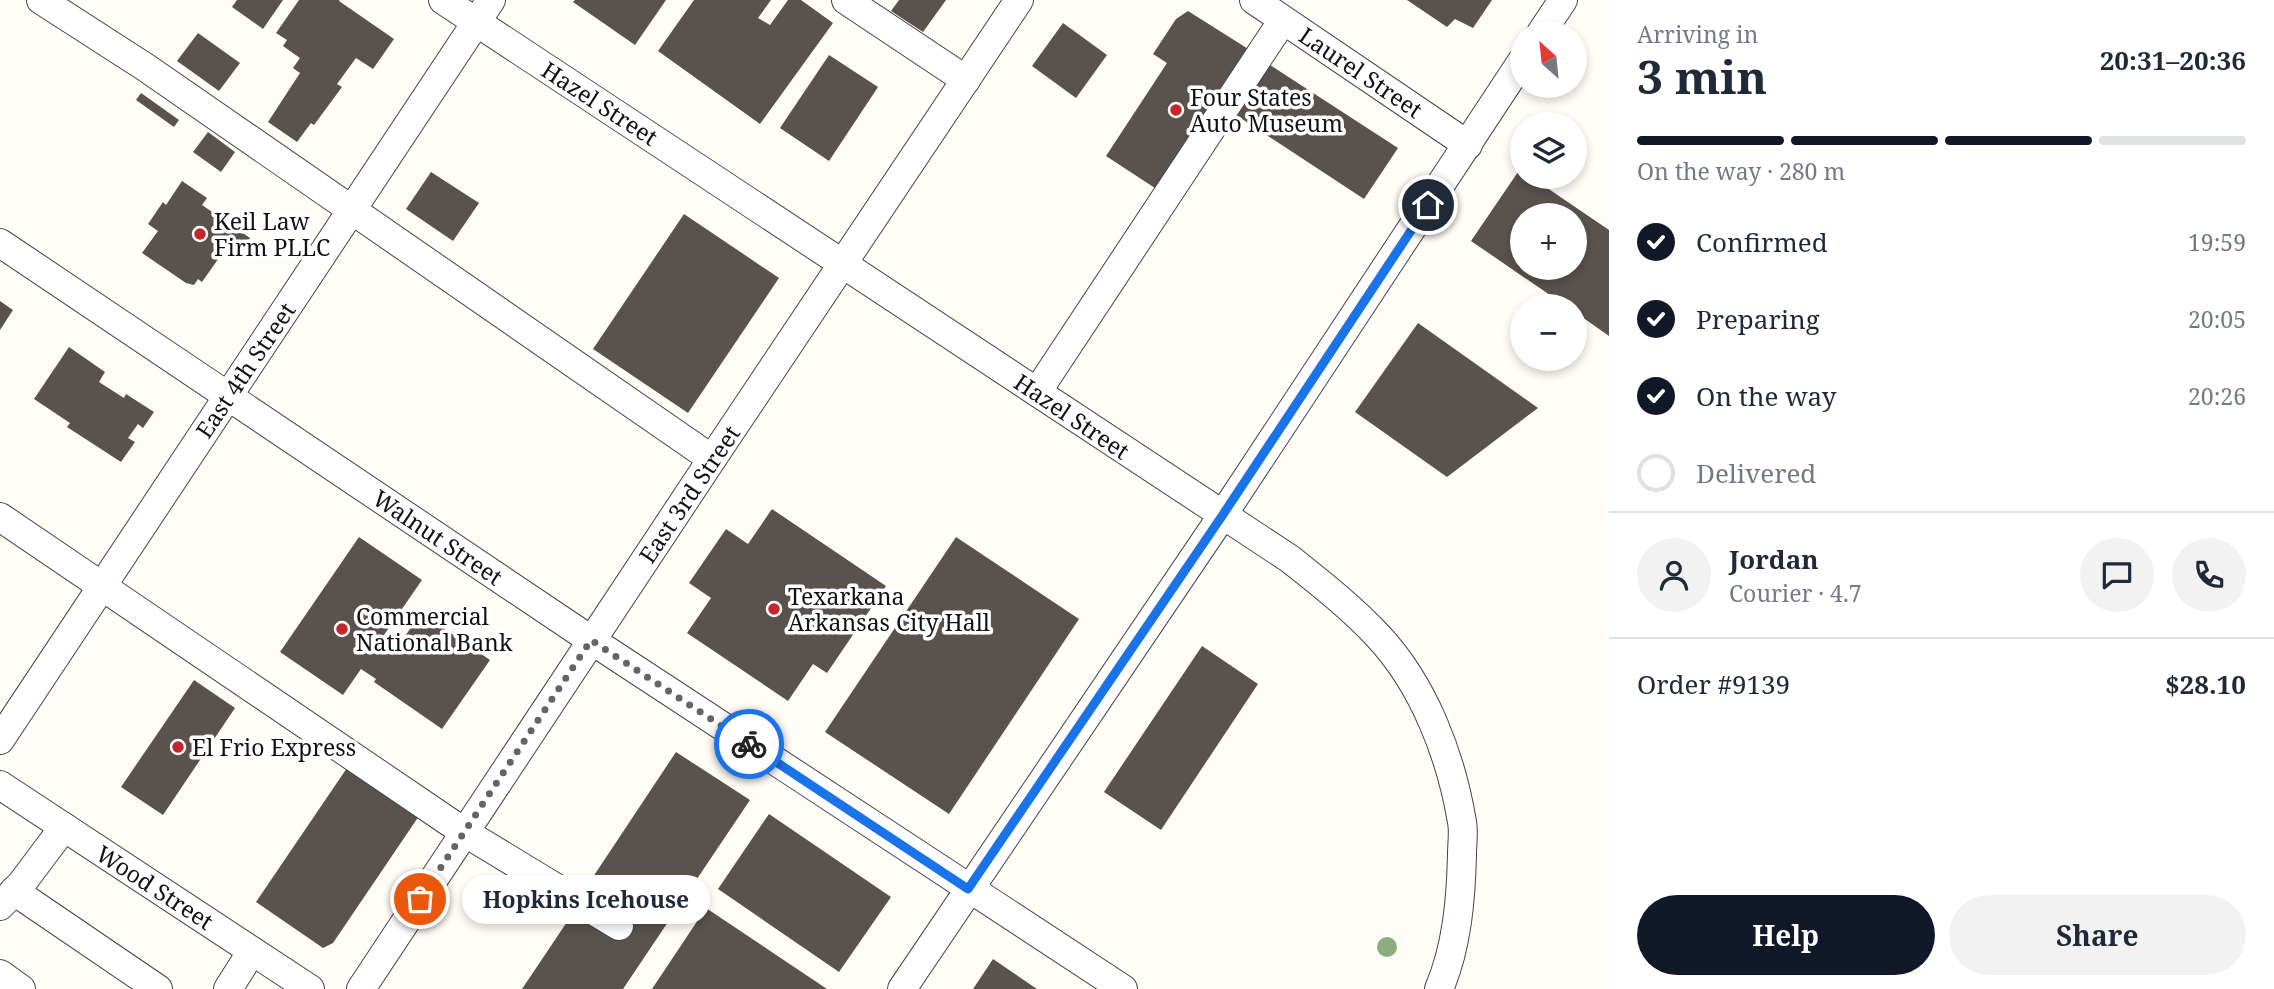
<!DOCTYPE html>
<html lang="en">
<head>
<meta charset="utf-8">
<style>
	body { margin:0; font-family:"Noto Serif",serif; background:#f2f2f3; color:#1f2937; height:100vh; display:flex; flex-direction:column; font-size:26px; white-space:nowrap }
	* { box-sizing:border-box; margin:0 }
	p { font-size:23px; color:#747a83 }
	.icon { flex:none; width:38px; height:38px; fill:none; stroke:currentColor; stroke-width:2; stroke-linecap:round; stroke-linejoin:round }
	.map { position:relative; flex:1; overflow:hidden }
	.panel { display:flex; flex-direction:column; background:#fff; width:665px }
	.panel>* { flex:none }
	.needle { width:46px; rotate:333deg }
	.buttons { position:absolute; left:1510px; top:21px; display:grid; gap:14px }
	.buttons a { display:grid; place-items:center; width:77px; height:77px; border-radius:50%; background:#fff; box-shadow:0 4px 10px #0003; font-size:35px }
	.pin { position:absolute; display:grid; place-items:center; width:60px; height:60px; color:#fff; margin:-30px; border:4px solid #fff; border-radius:50%; box-shadow:0 2px 7px #0007 }
	.courier { position:absolute; display:grid; place-items:center; width:70px; height:70px; margin:-35px; border:5px solid #1a73e8; border-radius:50%; background:#fff; color:#222; box-shadow:0 2px 9px #0007 }
	.bubble { position:absolute; height:49px; border-radius:24px; background:#fff; box-shadow:0 4px 10px #0003; font-size:23px; font-weight:700; line-height:49px; text-align:center }
	.summary em { font-style:normal; font-weight:700 }
	.summary div { display:flex; flex-direction:column-reverse }
	.summary { display:flex; align-items:center; justify-content:space-between; height:119px; padding:0 28px }
	h1 { font-size:46px; font-weight:700; line-height:52px }
	.bar { display:grid; grid-template-columns:repeat(4,1fr); gap:10px 7px; align-content:center; height:84px; padding:0 28px }
	.bar i { height:9px; border-radius:5px; background:#e0e1e3 }
	.bar .selected { background:#111827 }
	.bar p { grid-column:span 4 }
	.line { display:flex; align-items:center; gap:18px; padding:0 28px; border-top:2px solid #e0e1e3 }
	.line div { flex:1 }
	.round { display:grid; place-items:center; flex:none; width:74px; height:74px; border-radius:37px; background:#f2f2f3 }
	ol { padding:0 28px; list-style:none }
	li { display:flex; align-items:center; gap:21px; height:77px }
	li p { margin-inline-start:auto }
	li .icon { padding:7px; border-radius:50%; background:#111827; color:#fff; stroke-width:4 }
	li:last-child { color:#747a83 }
	li i { width:38px; height:38px; border:4px solid #e0e1e3; border-radius:50% }
	.primary-button { display:flex; gap:14px; margin-top:auto; padding:14px 28px }
	.primary-button a { flex:1; height:80px; border-radius:42px; background:#111827; color:#fff; font-size:28px; font-weight:700; line-height:80px; text-align:center }
	.primary-button a+a { background:#f2f2f3; color:#1f2937 }
	main { display:flex; flex:1; min-height:0 }
	.map>svg:first-child { display:block }
	.building { fill:#5a524d; fill-rule:evenodd }
	.lines { fill:none; stroke-linecap:round; stroke-linejoin:round }
	.minor-casing { stroke:#444; stroke-width:30 }
	.minor { stroke:#fff; stroke-width:28 }
	.tree { fill:#8dad7f }
	.done { stroke:#646461; stroke-width:7; stroke-dasharray:0 12.6 }
	.route { stroke:#1a73e8; stroke-width:9 }
	.poi-dot { fill:#c4262e; stroke:#fff; stroke-width:2.5 }
	.labels { text-anchor:middle; dominant-baseline:central; stroke-width:7; stroke-linejoin:round; paint-order:stroke }
	.street-label { font-size:23px; fill:#111; stroke:#fff }
	.poi-label { font-size:23px; fill:#111; stroke:#fff; text-anchor:start }
</style>
</head>
<body>
<main>
<div class="map">
<svg width="1609" height="989" viewBox="0 0 1609 989">
	<rect width="100%" height="100%" fill="#fffdf5"/>
	<g class="building">
		<path d="M237 0H283L263 29 232 7Z"/>
		<path d="M299 0H340L339 1 394 39 373 69 356 58 337 84 342 87 314 125 311 123 297 142 268 122 300 73 293 68 300 58 283 46 287 40 276 33Z"/>
		<path d="M575 0H666L635 45 573 2Z"/>
		<path d="M694 0H771L758 18 770 25 788 0H801L833 23 760 124 658 51Z"/>
		<path d="M899 0H946L923 32 891 11Z"/>
		<path d="M1407 0H1492L1473 28 1455 19 1447 27Z"/>
		<path d="M1188 11 1253 52 1161 192 1106 156 1167 63 1153 54 1176 19Z"/>
		<path d="M1063 23 1107 55 1076 98 1032 66Z"/>
		<path d="M198 33 240 63 219 91 177 61Z"/>
		<path d="M829 55 878 87 829 161 780 128Z"/>
		<path d="M1270 65 1398 148 1364 199 1236 115Z"/>
		<path d="M141 93 179 120 174 127 136 100Z"/>
		<path d="M208 132 235 152 221 172 193 152Z"/>
		<path d="M1520 169 1522 177H1531L1609 230V336L1575 312V306H1566L1471 241ZM1522 215H1575V268H1522Z"/>
		<path d="M431 172 479 203 453 241 406 209Z"/>
		<path d="M182 181 207 198 202 205 250 238 239 253 228 245 202 282 198 279 194 285 186 283 142 253 158 231 148 224 163 202 166 205Z"/>
		<path d="M684 214 779 278 688 413 593 349Z"/>
		<path d="M0 301 13 310 0 330Z"/>
		<path d="M1418 323 1538 408 1447 477 1355 412Z"/>
		<path d="M69 347 105 372 99 382 124 398 126 394 154 412 143 428 138 424 128 438 135 442 121 462 67 427 70 423 34 399Z"/>
		<path d="M772 509 886 586 827 673 813 664 788 701 687 633 711 598 689 583 726 529 748 544Z"/>
		<path d="M359 537 422 580 377 645 392 655 421 613 490 660 442 729 374 682 376 679 361 669 343 695 280 652Z"/>
		<path d="M956 537 1079 619 949 814 825 732Z"/>
		<path d="M1202 646 1258 684 1161 830 1104 792Z"/>
		<path d="M194 680 235 708 163 815 121 787Z"/>
		<path d="M676 752 750 800 623 989H522L577 907 627 925 633 917 587 886Z"/>
		<path d="M349 765 421 813 333 943 323 948 256 902Z"/>
		<path d="M769 814 891 897 839 972 718 889Z"/>
		<path d="M706 908 827 989H652Z"/>
		<path d="M993 959 1037 989H973Z"/>
	</g>
	<g class="lines">
		<defs>
			<g id="minor">
				<path d="M41 0 145 67 712 459"/>
				<path d="M443 0 1290 559C1320 583 1351 607 1378 636 1424 685 1451 756 1462 822 1464 832 1462 844 1462 854 1461 899 1457 947 1439 989"/>
				<path d="M846 0 966 80"/>
				<path d="M1254 0 1468 145"/>
				<path d="M1541 33 1563 0"/>
				<path d="M0 243 591 640 1123 989"/>
				<path d="M1037 392 1283 20"/>
				<path d="M0 517 464 832 619 926"/>
				<path d="M0 740 491 0"/>
				<path d="M0 785 310 989"/>
				<path d="M14 891 158 989"/>
				<path d="M0 906 22 883 64 827"/>
				<path d="M0 974 21 989"/>
				<path d="M228 989 252 951"/>
				<path d="M361 989 712 459 1019 0"/>
				<path d="M902 989 1222 516 1522 61"/>
			</g>
		</defs>
		<use href="#minor" class="minor-casing"/>
		<use href="#minor" class="minor"/>
	</g>
	<circle class="tree" cx="1387" cy="947" r="10"/>
	<g class="lines">
		<path class="done" d="M420 899 591 640 749 744"/>
		<path class="route" d="M749 744 968 889 1222 516 1428 205"/>
	</g>
	<g class="poi-dot">
		<circle cx="1176" cy="110" r="7"/>
		<circle cx="200" cy="234" r="7"/>
		<circle cx="774" cy="609" r="7"/>
		<circle cx="342" cy="629" r="7"/>
		<circle cx="178" cy="747" r="7"/>
	</g>
	<g class="labels">
		<g class="street-label">
			<text transform="translate(1361 72) rotate(34)">Laurel Street</text>
			<text transform="translate(600 103) rotate(33)">Hazel Street</text>
			<text transform="translate(245 370) rotate(-56)">East 4th Street</text>
			<text transform="translate(1072 416) rotate(34)">Hazel Street</text>
			<text transform="translate(689 494) rotate(-56)">East 3rd Street</text>
			<text transform="translate(438 537) rotate(34)">Walnut Street</text>
			<text transform="translate(155 887) rotate(33)">Wood Street</text>
		</g>
		<g class="poi-label">
			<text x="1190" y="97">Four States<tspan x="1190" dy="26">Auto Museum</tspan></text>
			<text x="214" y="221">Keil Law<tspan x="214" dy="26">Firm PLLC</tspan></text>
			<text x="788" y="596">Texarkana<tspan x="788" dy="26">Arkansas City Hall</tspan></text>
			<text x="356" y="616">Commercial<tspan x="356" dy="26">National Bank</tspan></text>
			<text x="192" y="747">El Frio Express</text>
		</g>
	</g>
</svg>
<div class="buttons">
<a><svg class="needle" viewBox="-14 -14 28 28"><path d="M0-13l5 13h-10z" fill="#e53935"/><path d="M0 13l5-13h-10z" fill="#747a83"/></svg></a>
<a><svg class="icon" aria-label="layers" viewBox="0 0 24 24"><path d="M12 4l9 5-9 5-9-5zM3 14l9 5 9-5"/></svg></a>
<a>+</a>
<a>−</a>
</div>
<div class="pin" style="left:420px;top:899px;background:#ea580c"><svg class="icon" aria-label="bag" viewBox="0 0 24 24"><path d="M5 8h14l-1 12H6zM9 8a3 3 0 0 1 6 0"/></svg></div>
<div class="pin" style="left:1428px;top:205px;background:#1f2937"><svg class="icon" aria-label="home" viewBox="0 0 24 24"><path d="M3 11l9-7 9 7M6 9v11h12V9"/></svg></div>
<div class="courier" style="left:749px;top:744px"><svg class="icon" aria-label="bike" viewBox="0 0 24 24"><circle cx="6" cy="16" r="4"/><circle cx="18" cy="16" r="4"/><path d="M6 16l4-8h5l3 8M10 8l3 8H6M13 5h3"/></svg></div>
<div class="bubble" style="left:462px;top:875px;width:248px">Hopkins Icehouse</div>
</div>
<section class="panel">
<div class="summary"><div><h1>3 min</h1><p>Arriving in</p></div><em>20:31–20:36</em></div>
<div class="bar"><i class="selected"></i><i class="selected"></i><i class="selected"></i><i></i><p>On the way · 280 m</p></div>
<ol>
<li><svg class="icon" aria-label="check" viewBox="0 0 24 24"><path d="M5 12l5 5 9-10"/></svg>Confirmed<p>19:59</p></li>
<li><svg class="icon" aria-label="check" viewBox="0 0 24 24"><path d="M5 12l5 5 9-10"/></svg>Preparing<p>20:05</p></li>
<li><svg class="icon" aria-label="check" viewBox="0 0 24 24"><path d="M5 12l5 5 9-10"/></svg>On the way<p>20:26</p></li>
<li><i></i>Delivered</li>
</ol>
<div class="line" style="height:126px"><a class="round"><svg class="icon" aria-label="person" viewBox="0 0 24 24"><circle cx="12" cy="8" r="4"/><path d="M4 21q1-7 8-7t8 7"/></svg></a><div><b>Jordan</b><p>Courier · 4.7</p></div><a class="round"><svg class="icon" aria-label="chat" viewBox="0 0 24 24"><path d="M4 5h16v11H9l-5 4z"/></svg></a><a class="round"><svg class="icon" aria-label="phone" viewBox="0 0 24 24"><path d="M5 4h4l2 5-3 2q2 4 5 5l2-3 5 2v4C11 20 4 13 5 4z"/></svg></a></div>
<div class="line" style="height:91px"><div>Order #9139</div><b>$28.10</b></div>
<div class="primary-button"><a>Help</a><a>Share</a></div>
</section>
</main>
</body>
</html>
